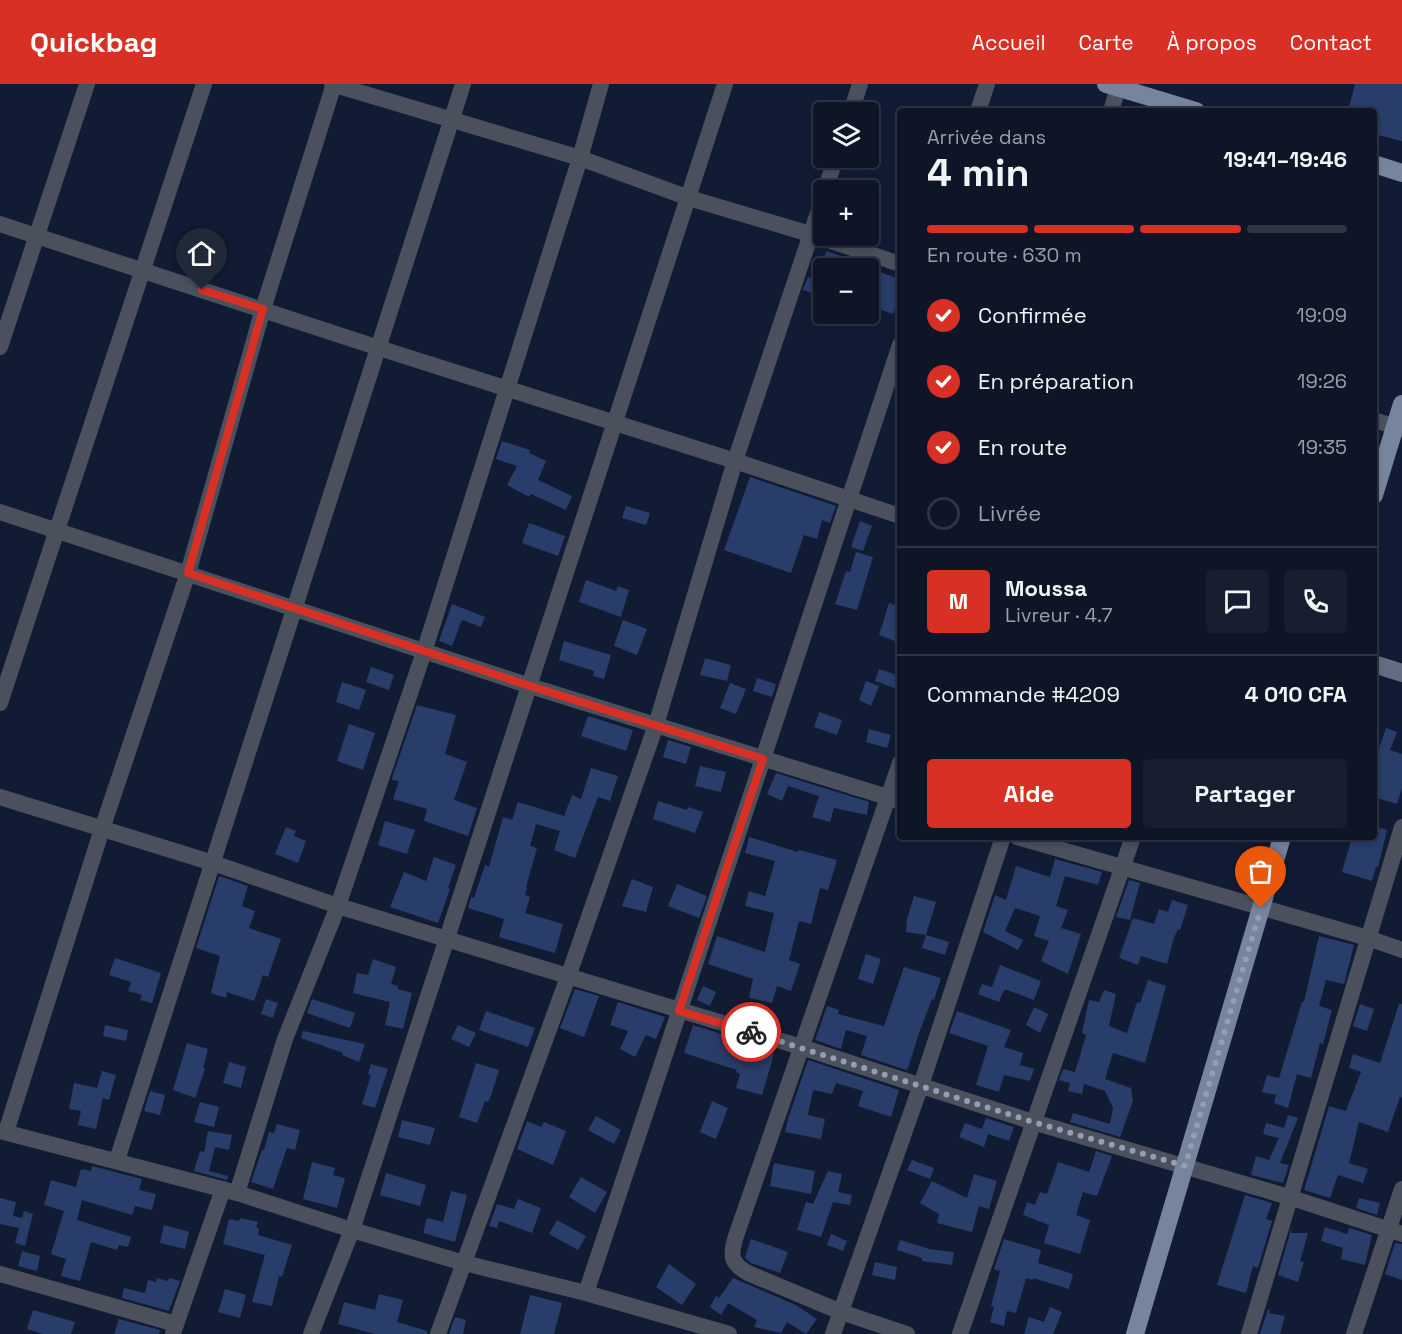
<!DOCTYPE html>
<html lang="fr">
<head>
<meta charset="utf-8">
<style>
	body { margin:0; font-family:"Space Grotesk",sans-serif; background:#161e2f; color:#f1f3f6; height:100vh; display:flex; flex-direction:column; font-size:22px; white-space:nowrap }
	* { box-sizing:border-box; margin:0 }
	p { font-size:20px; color:#9a9fa7 }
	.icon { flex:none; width:33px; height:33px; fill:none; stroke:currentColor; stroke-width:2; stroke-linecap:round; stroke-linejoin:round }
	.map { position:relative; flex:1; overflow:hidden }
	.details { position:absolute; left:897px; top:24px; width:480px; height:732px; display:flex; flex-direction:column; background:#0d1527; border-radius:6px; box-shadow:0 3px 9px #0003,0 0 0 2px #2d3444 }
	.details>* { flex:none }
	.buttons { position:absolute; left:813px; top:18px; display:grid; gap:12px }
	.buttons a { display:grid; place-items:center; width:66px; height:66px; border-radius:6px; background:#0d1527; box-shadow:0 3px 9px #0003,0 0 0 2px #2d3444; font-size:30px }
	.pin { position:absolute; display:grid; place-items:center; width:51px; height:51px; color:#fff; margin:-62px -26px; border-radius:50% 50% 50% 0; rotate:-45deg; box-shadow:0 0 6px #0007 }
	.pin .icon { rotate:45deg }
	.courier { position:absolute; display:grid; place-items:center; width:60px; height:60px; margin:-30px; border:4px solid #d93025; border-radius:50%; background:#fff; color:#222; box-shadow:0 2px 8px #0007 }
	.summary em { font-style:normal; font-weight:600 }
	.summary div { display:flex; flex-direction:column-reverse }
	.summary { display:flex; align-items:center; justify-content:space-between; height:102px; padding:0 30px }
	h1 { font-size:39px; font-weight:600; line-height:45px }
	.bar { display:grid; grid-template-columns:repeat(4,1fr); gap:9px 6px; align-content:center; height:72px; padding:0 30px }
	.bar i { height:8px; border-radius:4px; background:#2d3444 }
	.bar .selected { background:#d93025 }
	.bar p { grid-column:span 4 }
	.line { display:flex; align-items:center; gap:15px; padding:0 30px; border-top:2px solid #2d3444 }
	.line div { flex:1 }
	.round { display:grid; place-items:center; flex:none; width:63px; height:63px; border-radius:6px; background:#161e2f }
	ol { padding:0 30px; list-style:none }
	li { display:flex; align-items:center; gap:18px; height:66px }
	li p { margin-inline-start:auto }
	li .icon { padding:6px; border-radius:50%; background:#d93025; color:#fff; stroke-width:4 }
	li:last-child { color:#9a9fa7 }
	li i { width:33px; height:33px; border:3px solid #2d3444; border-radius:50% }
	.action { display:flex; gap:12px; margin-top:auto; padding:12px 30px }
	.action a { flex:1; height:69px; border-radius:6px; background:#d93025; color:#fff; font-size:24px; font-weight:600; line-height:69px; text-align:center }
	.action a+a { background:#161e2f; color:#f1f3f6 }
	header { display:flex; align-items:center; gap:36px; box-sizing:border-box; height:84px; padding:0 30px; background:#d93025; color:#fff }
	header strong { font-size:28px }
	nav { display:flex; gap:33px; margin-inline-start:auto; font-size:21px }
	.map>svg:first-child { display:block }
	.building { fill:#283d6a }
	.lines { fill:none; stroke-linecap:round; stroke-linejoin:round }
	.street { stroke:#4a515d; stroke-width:16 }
	.secondary { stroke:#636d81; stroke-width:18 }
	.primary { stroke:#77849d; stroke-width:18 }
	.done { stroke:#949db1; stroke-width:6; stroke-dasharray:0 10.8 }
	.route { stroke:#d93025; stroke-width:8 }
</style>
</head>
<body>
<header>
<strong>Quickbag</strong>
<nav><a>Accueil</a><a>Carte</a><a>À propos</a><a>Contact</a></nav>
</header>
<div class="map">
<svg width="1402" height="1250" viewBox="0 0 1402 1250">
	<rect width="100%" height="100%" fill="#111c34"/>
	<g class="building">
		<path d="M1355 0H1402V57L1374 50V27H1348Z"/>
		<path d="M826 167 872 182 871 184H821Z"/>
		<path d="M876 187 900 195V207L893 230 868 221V211Z"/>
		<path d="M808 193 824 198V212L803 206Z"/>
		<path d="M502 357 530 366 529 369 546 377 538 396 572 412 566 426 531 410 529 413 507 401 517 382 496 375Z"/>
		<path d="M750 393 836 422 830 439 822 436 817 455 804 451 791 489 724 466Z"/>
		<path d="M626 422 650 429 646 441 622 434Z"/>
		<path d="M860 437 872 442 863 467 851 463Z"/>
		<path d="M529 439 565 452 558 472 522 459Z"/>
		<path d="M856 468 873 473 857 526 835 520 846 487 850 488Z"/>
		<path d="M586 496 616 507 618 502 629 506 621 533 579 518Z"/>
		<path d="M889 519 900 523V559L879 551Z"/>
		<path d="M452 520 485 533 481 543 462 536 452 562 439 557Z"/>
		<path d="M623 536 647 545 637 571 614 562Z"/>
		<path d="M564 557 611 571 604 595 593 592 594 587 559 576Z"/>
		<path d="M705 574 731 581 727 597 700 591Z"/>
		<path d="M371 583 394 591 389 606 366 598Z"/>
		<path d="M879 585 900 592V606L875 597Z"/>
		<path d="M757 594 776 600 772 613 753 607Z"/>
		<path d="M866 597 879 602 871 622 859 616Z"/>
		<path d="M342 598 366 606 359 626 336 618Z"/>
		<path d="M730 599 746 605 736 630 720 624Z"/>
		<path d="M417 621 456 631 445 670 467 678 454 716 477 724 468 752 424 737 427 725 393 715 399 697 392 696 393 691Z"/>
		<path d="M819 628 842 636 837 651 814 643Z"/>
		<path d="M588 632 633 646 626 667 581 652Z"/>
		<path d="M349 640 375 649 363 686 337 677Z"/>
		<path d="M1386 644 1397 648 1390 666 1402 670V704L1397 720 1374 713V679Z"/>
		<path d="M869 645 891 651 887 664 866 658Z"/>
		<path d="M668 656 691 663 686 680 663 673Z"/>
		<path d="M700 682 726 688 721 708 695 702Z"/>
		<path d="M591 684 618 692 610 717 598 713 575 774 554 766 560 747 536 740 530 762 537 764 526 803 527 804 525 811 530 813 525 829 563 840 555 869 499 853 504 835 468 824 471 813 474 814 485 781 489 783 503 733 512 736 518 718 564 732 572 711 581 715Z"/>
		<path d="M776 689 869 718 867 731 834 724 830 738 812 733 819 712 788 702 782 717 767 710Z"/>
		<path d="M658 717 687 726 688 723 703 728 695 749 653 735Z"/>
		<path d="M385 737 415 746 407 770 378 761Z"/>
		<path d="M1374 742 1387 746 1378 783H1376L1372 797 1342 788 1352 753H1374Z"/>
		<path d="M286 743 296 747 294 752 306 757 298 779 275 770Z"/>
		<path d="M749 753 798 768 799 766 837 776 828 806 820 804 811 840 799 837 789 876 800 880 791 907 777 902 772 919 749 914 753 895 708 880 717 852 765 868 774 829 745 822 749 807 765 812 775 777 745 769Z"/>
		<path d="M434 773 456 781 448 804 450 805 438 839 390 823 404 788 426 797Z"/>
		<path d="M1055 775 1102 788 1098 801 1065 792 1056 822 1068 826 1061 844 1081 850 1068 890 1041 877 1049 857 1034 852 1040 832 1015 824 1005 847 1023 856 1018 866 983 848 995 811 1006 816 1016 782 1050 793Z"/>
		<path d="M219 792 248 802 242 822 255 827 249 844 281 855 268 893 263 891 254 917 227 908 226 914 211 909 220 872 196 864Z"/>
		<path d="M632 795 653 803 646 828 622 822Z"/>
		<path d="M1129 796 1140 799 1130 836 1116 833Z"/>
		<path d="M677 800 707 812 699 834 668 822Z"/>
		<path d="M914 812 936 818 926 851 949 858 945 871 922 864 926 851 906 848 907 835Z"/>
		<path d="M1172 816 1188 821 1180 846 1178 845 1174 854 1167 880 1141 872 1138 881 1119 874 1133 834 1154 840 1159 825 1168 828Z"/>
		<path d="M1319 852 1354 861 1344 900 1326 896 1319 922 1332 926 1323 960 1320 959 1311 994 1297 990 1288 1024 1274 1019 1276 1011 1262 1008 1267 991 1279 994 1302 918H1304Z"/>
		<path d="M866 870 881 875 873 900 858 895Z"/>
		<path d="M115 874 161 889 152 919 140 916 142 911 128 907 131 898 109 891Z"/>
		<path d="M373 875 396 883 391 900 398 902V905L412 909 403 945 385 941 390 918 353 909 357 889 368 891Z"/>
		<path d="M1000 881 1041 897 1034 916 1007 906H1004L999 918 978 910 982 900 992 903Z"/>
		<path d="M904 883 941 894 934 916 932 915 919 949 908 984 906 986 861 971 867 952 846 946 841 965 815 956 827 922 839 926 838 930 884 942Z"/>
		<path d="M1148 896 1166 902 1145 979 1113 969 1105 995 1131 1004 1133 1017 1120 1053 1070 1038 1073 1029 1110 1040 1113 1024 1105 1007 1084 1000 1082 1010 1068 1007 1070 999 1059 996 1063 985 1075 988 1086 951 1082 949 1089 916 1099 918 1104 906 1116 910 1109 942 1127 949 1137 918 1140 919Z"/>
		<path d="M703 902 716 908 710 922 697 916Z"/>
		<path d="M575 905 599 912 584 953 560 944Z"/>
		<path d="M266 915 278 919 273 934 261 930Z"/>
		<path d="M312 915 355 929 350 944 307 929Z"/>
		<path d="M618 918 665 933 656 955 646 951 635 973 620 965 628 947 610 941Z"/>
		<path d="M1360 920 1374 925 1367 947 1353 942Z"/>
		<path d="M1399 920H1402V1014L1400 1013 1388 1048 1359 1038 1349 1079 1368 1085 1363 1099 1338 1091 1330 1114 1304 1106 1329 1022 1346 1027 1361 988 1349 984 1353 970 1380 979Z"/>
		<path d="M1034 923 1048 930 1040 949 1026 941Z"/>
		<path d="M486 927 535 944 528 963 479 946Z"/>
		<path d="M957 927 1011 946 1004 963 1023 969 1020 981 1034 985 1030 997 1004 991 999 1008 976 1001 988 962 949 949Z"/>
		<path d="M105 941 128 946 126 957 103 952Z"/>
		<path d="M458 941 476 949 469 963 451 955Z"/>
		<path d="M693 941 741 956 740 960 774 970 762 1011 736 1004 740 990 736 988 737 986 684 969Z"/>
		<path d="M303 947 365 960 359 978 342 971 343 969 301 954Z"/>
		<path d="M187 959 208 965 203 984 205 985 195 1014 173 1006Z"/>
		<path d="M808 976 899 1006 891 1033 858 1022 863 1007 836 999 832 1010 813 1006 808 1031 825 1035 821 1055 785 1048 788 1035Z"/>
		<path d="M229 978 246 983 241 1004 223 999Z"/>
		<path d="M476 979 499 986 492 1009 488 1018 485 1017 477 1039 459 1033Z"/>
		<path d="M371 980 388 985 375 1024 362 1020 371 991 368 990Z"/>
		<path d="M102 987 116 991 109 1016 103 1014 96 1045 78 1041 81 1027 69 1025 74 999 97 1004Z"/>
		<path d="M150 1007 165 1011 160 1031 144 1027Z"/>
		<path d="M712 1017 728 1024 716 1055 700 1048Z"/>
		<path d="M200 1018 219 1023 214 1043 194 1038Z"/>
		<path d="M1288 1031 1298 1034 1280 1079 1289 1081 1283 1099 1251 1091 1256 1072 1269 1076 1279 1054 1263 1050 1266 1039 1284 1044Z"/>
		<path d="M596 1032 621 1046 614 1060 588 1046Z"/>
		<path d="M986 1034 1014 1043 1009 1057 988 1050 984 1063 959 1053 965 1039 982 1045Z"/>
		<path d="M402 1036 435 1044 430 1061 398 1053Z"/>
		<path d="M527 1037 541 1043 544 1038 566 1047 553 1081 517 1065Z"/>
		<path d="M277 1040 300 1046 295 1066 287 1064 273 1105 251 1098 262 1066H264L269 1048 274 1049Z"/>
		<path d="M208 1047 232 1051 229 1066 215 1063 209 1087 228 1092 227 1096 194 1087 200 1067 204 1068Z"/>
		<path d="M1096 1067 1112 1072 1097 1112 1083 1108 1076 1131 1090 1136 1080 1170 1044 1159 1049 1141 1023 1131 1027 1118 1035 1121 1040 1108 1047 1110 1058 1078 1089 1088Z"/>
		<path d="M912 1076 934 1084 930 1095 907 1086Z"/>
		<path d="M312 1078 335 1084 333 1091 345 1094 337 1124 303 1115Z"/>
		<path d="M774 1079 815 1087 811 1110 770 1102Z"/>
		<path d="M92 1082 142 1095 139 1106 156 1110 152 1126 135 1122 132 1131 82 1116 77 1136 131 1153 128 1163 119 1161 117 1166 91 1158 80 1197 61 1192 66 1175 51 1170 64 1127 44 1121 51 1096 76 1103 81 1085 91 1087Z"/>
		<path d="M828 1087 842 1090 838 1108 852 1111 850 1121 833 1118 821 1153 797 1146 806 1118 813 1120Z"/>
		<path d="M386 1089 426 1101 420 1122 380 1111Z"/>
		<path d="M974 1090 997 1097 989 1125 979 1122 972 1148 937 1139 939 1130 920 1119 932 1097 967 1114Z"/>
		<path d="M581 1093 607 1108 595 1129 569 1113Z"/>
		<path d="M451 1107 467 1111 455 1158 423 1149 427 1134 443 1138Z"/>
		<path d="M1245 1111 1272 1119 1266 1135 1272 1137 1258 1184 1253 1182 1246 1209 1217 1201Z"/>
		<path d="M0 1114 16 1118 13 1132 22 1134 24 1127 33 1130 25 1162 15 1159 19 1144 0 1140Z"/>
		<path d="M1359 1114 1380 1119 1377 1131 1356 1124Z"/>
		<path d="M518 1115 541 1124 532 1149 499 1137 497 1144 489 1142 497 1120 514 1125Z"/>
		<path d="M240 1134 258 1138 256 1143 259 1144 258 1151 292 1161 282 1193 279 1192 272 1222 252 1218 265 1171 223 1160 229 1135 239 1137Z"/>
		<path d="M557 1136 586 1152 578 1166 549 1150Z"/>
		<path d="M164 1141 189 1148 185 1165 160 1159Z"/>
		<path d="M1292 1142 1291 1149H1308L1300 1177 1304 1178 1298 1198 1278 1191Z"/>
		<path d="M1325 1143 1347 1150 1349 1144 1372 1151 1365 1181 1341 1175 1343 1164 1321 1157Z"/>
		<path d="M831 1150 847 1157 843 1167 827 1161Z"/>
		<path d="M751 1155 788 1168 780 1189 751 1179 745 1174Z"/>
		<path d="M1004 1155 1041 1166 1038 1179 1073 1190 1069 1205 1033 1194V1196L1026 1194 1016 1229 1007 1227 1004 1242 990 1238 994 1223 991 1222 1000 1187 994 1185Z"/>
		<path d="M900 1156 929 1165 954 1168 952 1181 922 1177V1174L897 1166Z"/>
		<path d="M1395 1159 1402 1160V1196L1385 1190Z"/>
		<path d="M22 1167 40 1172 37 1187 18 1182Z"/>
		<path d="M875 1178 897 1183 895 1196 872 1191Z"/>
		<path d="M669 1180 696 1200 682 1221 656 1203Z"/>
		<path d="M157 1194 168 1197 169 1194 180 1197 169 1227 122 1214 124 1204 145 1209 148 1196 156 1198Z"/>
		<path d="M733 1194 796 1221 817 1235 806 1250 787 1238 781 1249 754 1243 757 1236 728 1219 721 1231 710 1223 716 1212 719 1214Z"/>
		<path d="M225 1205 246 1211 240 1234 218 1228Z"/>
		<path d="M379 1210 403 1216 397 1238 427 1247V1250H375L338 1240 344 1218 375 1226Z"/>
		<path d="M530 1211 562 1219 554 1250H520Z"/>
		<path d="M1050 1223 1062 1228 1053 1250H1024L1029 1233 1044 1238Z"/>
		<path d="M1268 1225H1270L1269 1229 1285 1232 1280 1250H1260Z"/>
		<path d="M33 1226 75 1238 71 1250H43L27 1245Z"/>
		<path d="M455 1233 466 1236 463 1250H449Z"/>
		<path d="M119 1235 160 1246 159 1250H114Z"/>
	</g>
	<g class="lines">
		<g class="street">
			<path d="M332 0 580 74 689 114 810 150 900 180"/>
			<path d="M978 27 987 0"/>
			<path d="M1111 27 1118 4"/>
			<path d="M851 28 860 0"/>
			<path d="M825 106 836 74"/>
			<path d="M0 140 379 264 735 377 900 432"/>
			<path d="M0 263 87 0"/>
			<path d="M1374 336 1402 345"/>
			<path d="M0 428 530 602 900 717"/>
			<path d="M0 619 204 0"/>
			<path d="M900 679 736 1152C730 1171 730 1179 748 1189L841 1228 907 1250"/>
			<path d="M0 713 213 779 338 822 801 963 1033 1038 1289 1113 1402 1150"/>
			<path d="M1017 753 1368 854 1402 866"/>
			<path d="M0 1047 237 1109 352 1146 464 1179 586 1209 729 1250"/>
			<path d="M6 1048 102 745 188 489 263 225 334 0"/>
			<path d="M117 1076 463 0"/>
			<path d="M237 1109 285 955 338 822 424 568 580 74 601 0"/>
			<path d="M0 1190 176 1240"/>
			<path d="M586 1209 900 261"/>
			<path d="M173 1249 223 1105"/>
			<path d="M311 1250 352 1146 725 0"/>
			<path d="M438 1250 568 893 656 641 735 377 824 111"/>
			<path d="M833 1250 921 1001 1003 753"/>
			<path d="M960 1250 1133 753"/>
			<path d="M1249 1250 1402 743"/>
			<path d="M1354 1250 1402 1105"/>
		</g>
		<path class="secondary" d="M1374 580 1402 589"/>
		<g class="primary">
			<path d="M1106 0 1196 27"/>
			<path d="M1374 80 1402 89"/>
			<path d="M1374 411 1402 320"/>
			<path d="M1135 1250 1282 753"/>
		</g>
	</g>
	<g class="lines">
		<path class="done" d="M751 948 1033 1038 1185 1082 1261 824"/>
		<path class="route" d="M202 206 263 225 188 489 530 602 763 675 679 927 751 948"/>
	</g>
</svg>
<div class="buttons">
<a><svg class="icon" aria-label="layers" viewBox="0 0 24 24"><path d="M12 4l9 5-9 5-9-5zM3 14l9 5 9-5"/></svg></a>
<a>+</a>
<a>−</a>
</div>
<div class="pin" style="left:1261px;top:824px;background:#ea580c"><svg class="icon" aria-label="bag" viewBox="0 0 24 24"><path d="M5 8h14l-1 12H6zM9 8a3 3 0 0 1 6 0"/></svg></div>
<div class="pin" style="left:202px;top:206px;background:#1f2937"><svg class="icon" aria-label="home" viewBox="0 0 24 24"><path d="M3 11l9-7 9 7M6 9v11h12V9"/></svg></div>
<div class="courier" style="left:751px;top:948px"><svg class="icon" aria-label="bike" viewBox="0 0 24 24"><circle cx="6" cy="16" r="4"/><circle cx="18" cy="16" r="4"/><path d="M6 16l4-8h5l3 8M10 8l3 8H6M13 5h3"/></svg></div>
<section class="details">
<div class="summary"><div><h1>4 min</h1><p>Arrivée dans</p></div><em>19:41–19:46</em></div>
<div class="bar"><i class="selected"></i><i class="selected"></i><i class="selected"></i><i></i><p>En route · 630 m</p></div>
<ol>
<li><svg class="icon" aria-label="check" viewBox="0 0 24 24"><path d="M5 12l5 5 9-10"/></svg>Confirmée<p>19:09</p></li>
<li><svg class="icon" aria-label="check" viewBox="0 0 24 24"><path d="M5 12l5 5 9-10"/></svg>En préparation<p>19:26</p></li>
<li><svg class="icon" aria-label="check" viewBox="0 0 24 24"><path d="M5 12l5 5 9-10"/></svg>En route<p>19:35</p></li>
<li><i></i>Livrée</li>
</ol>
<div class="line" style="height:108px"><b class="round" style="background:#d93025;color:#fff">M</b><div><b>Moussa</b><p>Livreur · 4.7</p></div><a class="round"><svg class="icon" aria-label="chat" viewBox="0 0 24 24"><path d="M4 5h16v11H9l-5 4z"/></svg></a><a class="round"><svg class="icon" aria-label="phone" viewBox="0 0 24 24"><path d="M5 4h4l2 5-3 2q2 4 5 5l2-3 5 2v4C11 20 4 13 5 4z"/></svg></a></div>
<div class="line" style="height:78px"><div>Commande #4209</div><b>4 010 CFA</b></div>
<div class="action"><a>Aide</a><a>Partager</a></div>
</section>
</div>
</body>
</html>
